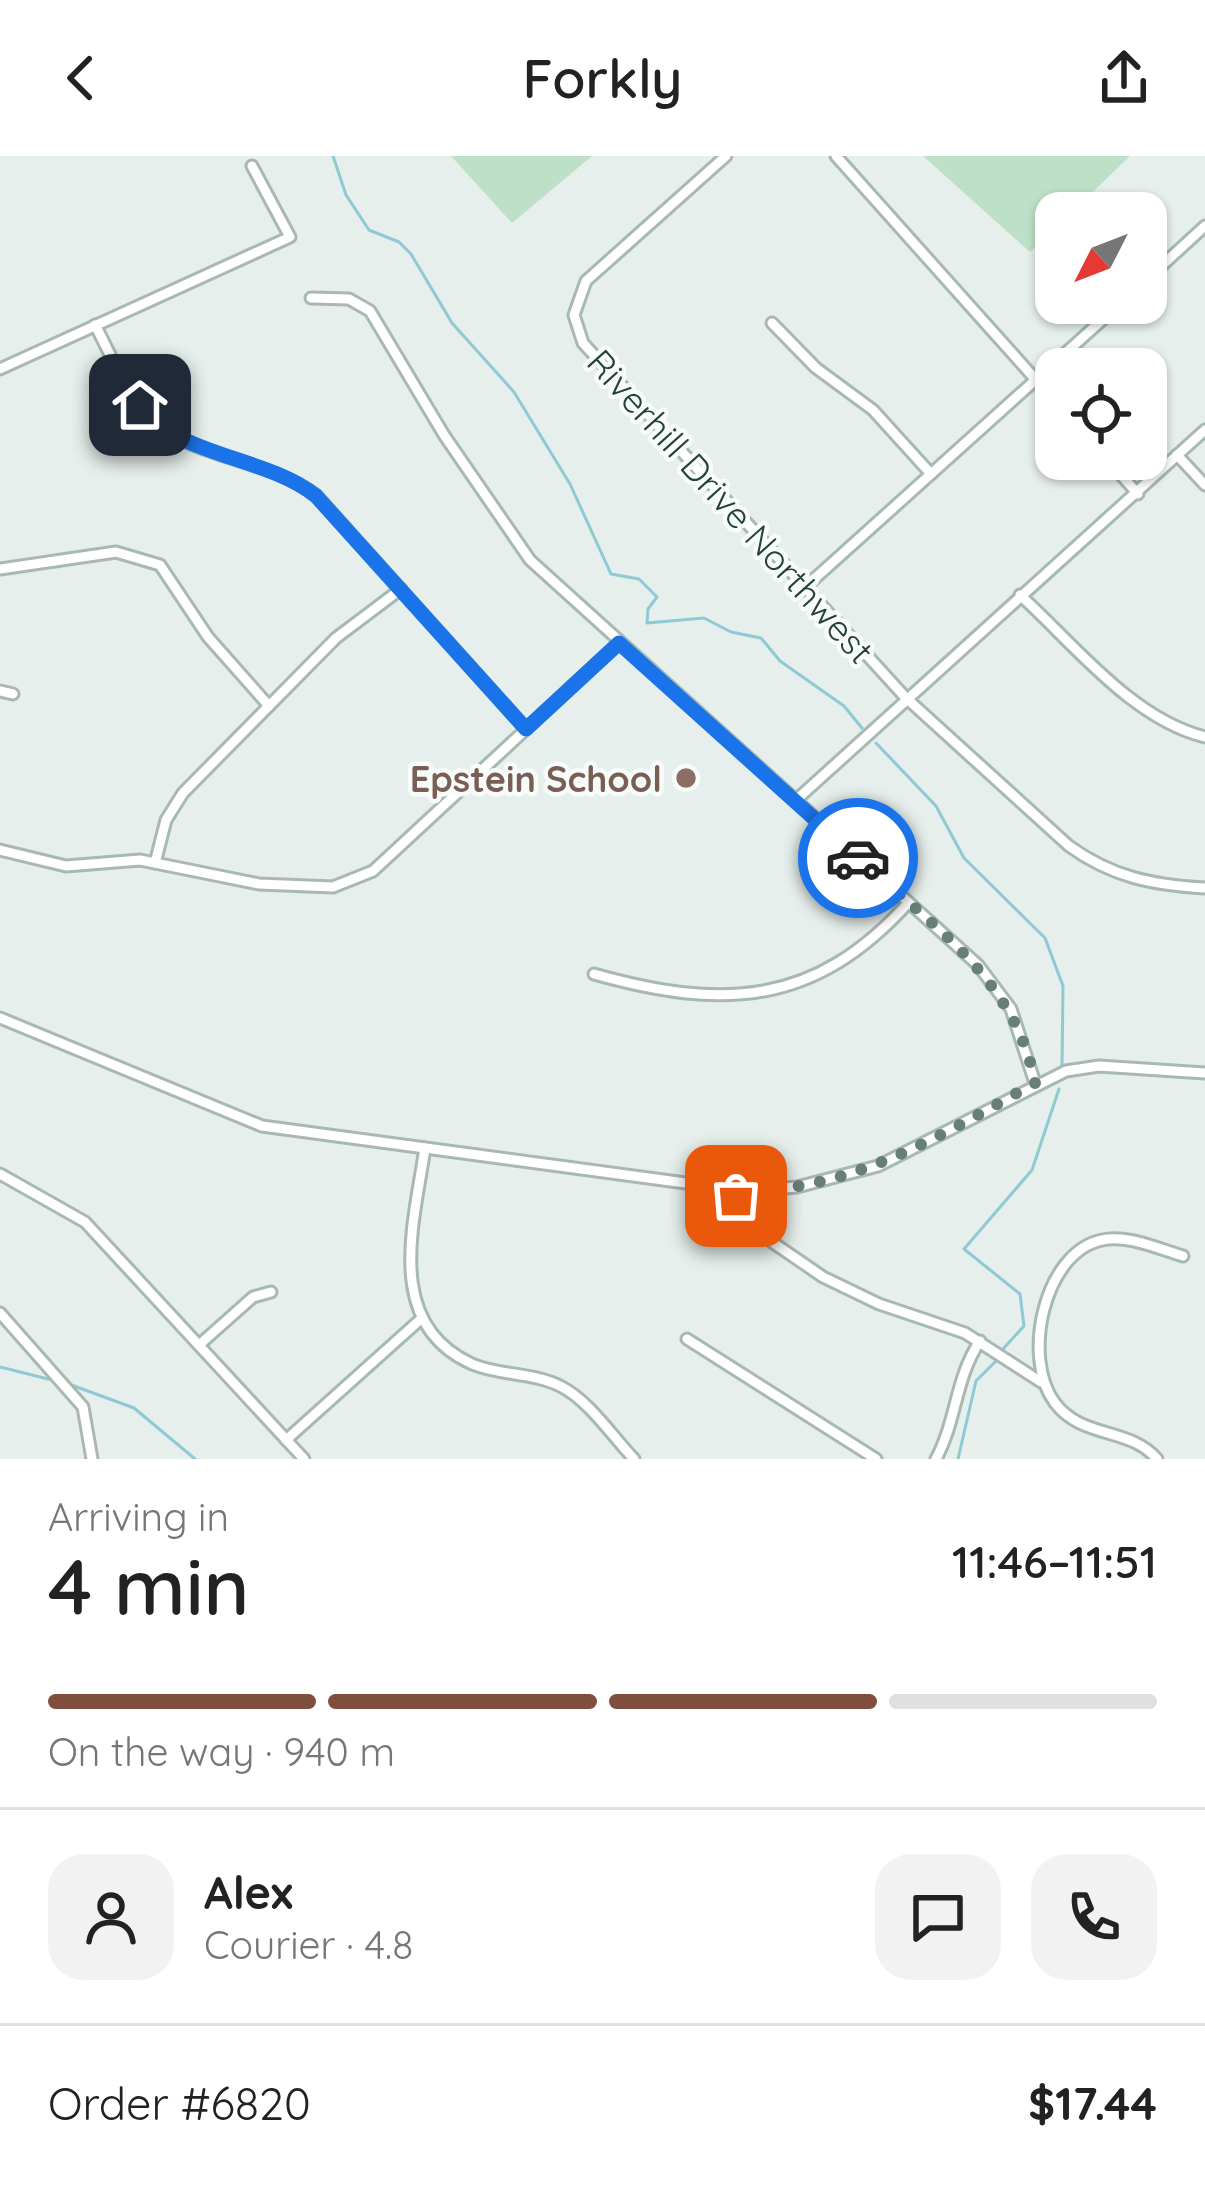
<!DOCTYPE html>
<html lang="en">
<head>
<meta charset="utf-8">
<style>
	body { margin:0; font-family:Quicksand,sans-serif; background:#f2f2f2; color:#222; height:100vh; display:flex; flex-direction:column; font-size:45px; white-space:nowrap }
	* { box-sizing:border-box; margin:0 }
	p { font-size:39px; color:#767676 }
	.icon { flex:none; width:66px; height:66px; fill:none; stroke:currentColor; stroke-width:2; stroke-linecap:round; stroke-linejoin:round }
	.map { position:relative; height:1303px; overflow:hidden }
	.panel { display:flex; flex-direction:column; background:#fff; flex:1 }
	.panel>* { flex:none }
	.needle { width:78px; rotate:228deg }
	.tools { position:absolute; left:1035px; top:36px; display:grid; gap:24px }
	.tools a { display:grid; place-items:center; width:132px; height:132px; border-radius:24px; background:#fff; box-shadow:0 3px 9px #0004; font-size:60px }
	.pin { position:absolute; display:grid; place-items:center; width:102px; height:102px; color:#fff; margin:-51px; border-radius:24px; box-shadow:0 6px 18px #0006 }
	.courier { position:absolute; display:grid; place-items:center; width:120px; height:120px; margin:-60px; border:9px solid #1a73e8; border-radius:50%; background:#fff; color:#222; box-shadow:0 3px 15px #0007 }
	.headline em { font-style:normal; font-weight:600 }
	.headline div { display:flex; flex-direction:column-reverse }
	.headline { display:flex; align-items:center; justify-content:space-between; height:204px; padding:0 48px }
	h1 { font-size:78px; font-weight:600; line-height:90px }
	.bar { display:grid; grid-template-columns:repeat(4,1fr); gap:18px 12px; align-content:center; height:144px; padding:0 48px }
	.bar i { height:15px; border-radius:9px; background:#e0e0e0 }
	.bar .selected { background:#804e3d }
	.bar p { grid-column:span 4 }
	.line { display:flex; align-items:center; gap:30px; padding:0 48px; border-top:3px solid #e0e0e0 }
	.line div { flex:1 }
	.round { display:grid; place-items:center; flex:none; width:126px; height:126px; border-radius:36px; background:#f2f2f2 }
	header { display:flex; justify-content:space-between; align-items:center; height:156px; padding:0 48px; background:#fff; font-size:54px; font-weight:600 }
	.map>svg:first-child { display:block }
	.green { fill:#bfe0c8 }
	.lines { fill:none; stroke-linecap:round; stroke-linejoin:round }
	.stream { stroke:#8ec9d4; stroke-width:3 }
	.minor-casing { stroke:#a8b8b2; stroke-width:15 }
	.minor { stroke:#fff; stroke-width:9 }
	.done { stroke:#687f78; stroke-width:12; stroke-dasharray:0 21.6 }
	.route { stroke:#1a73e8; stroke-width:15 }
	.education-dot { fill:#8d6e63; stroke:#f7fbf9; stroke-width:4.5 }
	.labels { text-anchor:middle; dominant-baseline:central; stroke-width:9; stroke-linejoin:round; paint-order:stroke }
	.street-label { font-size:36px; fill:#24423a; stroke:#f7fbf9 }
	.education-label { font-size:36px; font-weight:bold; fill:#785e54; stroke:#f7fbf9; text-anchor:end }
</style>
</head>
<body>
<header><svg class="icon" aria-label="back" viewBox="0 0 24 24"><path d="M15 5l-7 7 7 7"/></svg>Forkly<svg class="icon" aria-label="share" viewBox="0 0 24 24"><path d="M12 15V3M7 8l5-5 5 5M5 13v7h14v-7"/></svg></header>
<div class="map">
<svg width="1205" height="1303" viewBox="0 0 1205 1303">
	<rect width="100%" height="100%" fill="#e6efeb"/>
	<g class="green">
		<path d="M451 0H592L512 67Z"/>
		<path d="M923 0H1130L1071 57H1056V71L1030 96Z"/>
	</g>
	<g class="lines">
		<g class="stream">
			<path d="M333 0 346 39 369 74 399 86 411 98 452 167 514 236 570 328 611 418 639 423 657 441 648 453 647 467 704 462 731 476 761 482 780 505 844 550 862 572"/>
			<path d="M876 587 936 650 964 702 1045 782 1063 830 1062 910"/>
			<path d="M1003 1193 1024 1170 1020 1138 964 1093 1032 1014 1059 933"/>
			<path d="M0 1211 56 1225"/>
			<path d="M66 1227 134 1252 195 1303"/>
			<path d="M958 1303 976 1225 998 1203"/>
		</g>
		<defs>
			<g id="minor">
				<path d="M726 0 586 125 574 159 583 187 905 541 1069 690C1112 721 1152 729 1205 732"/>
				<path d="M836 0 1036 224"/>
				<path d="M1146 124 1205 70"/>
				<path d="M311 142 349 143 370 155 444 279 530 404 978 809 1011 853 1035 927"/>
				<path d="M772 167 816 212 873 254 931 318"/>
				<path d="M95 169C112 200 127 242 154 266 195 302 267 303 316 339L526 573"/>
				<path d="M0 213 290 81 252 10"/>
				<path d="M1177 299 1205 329"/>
				<path d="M1107 303 1138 338"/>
				<path d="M0 413 116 396 160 409 208 481 269 550"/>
				<path d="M802 434 1121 147"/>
				<path d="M1020 439C1074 488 1132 563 1205 581"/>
				<path d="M0 535 13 538"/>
				<path d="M795 645 1205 274"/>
				<path d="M0 694 66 710 140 704 259 728 333 731 373 715 619 487"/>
				<path d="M155 707 166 664 183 637 336 482 401 433"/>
				<path d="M594 818C722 854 814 851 908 747"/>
				<path d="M0 862 262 970 745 1035 797 1031 878 1010 1066 915 1099 910 1205 917"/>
				<path d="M425 992C414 1067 383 1168 472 1208 500 1220 534 1216 562 1231 590 1246 612 1280 634 1303"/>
				<path d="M0 1018 85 1066 304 1303"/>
				<path d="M729 1037 744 1047 772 1086 823 1121 879 1148 965 1177 1041 1226"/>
				<path d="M0 1157 83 1251 92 1303"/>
				<path d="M687 1183 876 1303"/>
				<path d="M199 1189 253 1141 271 1136"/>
				<path d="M286 1284 422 1162"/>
				<path d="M936 1303C957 1264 955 1222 980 1185"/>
				<path d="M1157 1303C1130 1271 1082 1283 1055 1247 1021 1202 1044 1096 1102 1084 1127 1078 1159 1093 1183 1100"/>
			</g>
		</defs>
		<use href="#minor" class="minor-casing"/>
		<use href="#minor" class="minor"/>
	</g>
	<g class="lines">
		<path class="done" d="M736 1040 725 1034C843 1041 936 982 1035 927 1016 824 932 769 858 702"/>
		<path class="route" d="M140 249C179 302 264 299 316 340L526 573 619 487 858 702"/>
	</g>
	<circle class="education-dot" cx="686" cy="622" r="12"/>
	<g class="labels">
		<g class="street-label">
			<text transform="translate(731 350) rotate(48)">Riverhill Drive Northwest</text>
		</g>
		<g class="education-label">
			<text x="662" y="622">Epstein School</text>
		</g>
	</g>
</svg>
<div class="tools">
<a><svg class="needle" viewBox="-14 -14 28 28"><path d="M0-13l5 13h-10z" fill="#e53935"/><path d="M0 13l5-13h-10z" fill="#767676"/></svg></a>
<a><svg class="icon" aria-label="locate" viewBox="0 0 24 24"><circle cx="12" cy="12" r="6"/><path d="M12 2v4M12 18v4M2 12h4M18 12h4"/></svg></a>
</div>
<div class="pin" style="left:736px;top:1040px;background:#ea580c"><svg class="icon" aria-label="bag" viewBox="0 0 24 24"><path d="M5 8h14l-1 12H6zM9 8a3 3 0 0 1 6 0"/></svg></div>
<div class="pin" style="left:140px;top:249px;background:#1f2937"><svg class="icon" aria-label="home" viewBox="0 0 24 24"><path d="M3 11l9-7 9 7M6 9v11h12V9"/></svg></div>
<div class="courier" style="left:858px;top:702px"><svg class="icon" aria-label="car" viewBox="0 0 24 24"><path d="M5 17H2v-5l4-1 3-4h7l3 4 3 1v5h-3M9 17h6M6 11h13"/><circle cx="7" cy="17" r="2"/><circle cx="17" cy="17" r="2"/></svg></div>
</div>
<section class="panel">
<div class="headline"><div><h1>4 min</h1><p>Arriving in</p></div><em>11:46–11:51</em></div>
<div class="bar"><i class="selected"></i><i class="selected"></i><i class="selected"></i><i></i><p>On the way · 940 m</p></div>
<div class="line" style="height:216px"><a class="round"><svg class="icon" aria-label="person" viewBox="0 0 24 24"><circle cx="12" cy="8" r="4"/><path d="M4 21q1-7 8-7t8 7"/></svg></a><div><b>Alex</b><p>Courier · 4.8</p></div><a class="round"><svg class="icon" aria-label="chat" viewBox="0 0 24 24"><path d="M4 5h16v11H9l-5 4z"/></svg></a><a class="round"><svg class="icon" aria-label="phone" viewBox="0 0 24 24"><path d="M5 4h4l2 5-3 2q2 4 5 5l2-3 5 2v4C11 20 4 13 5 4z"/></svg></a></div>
<div class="line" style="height:156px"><div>Order #6820</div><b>$17.44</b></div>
</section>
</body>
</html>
